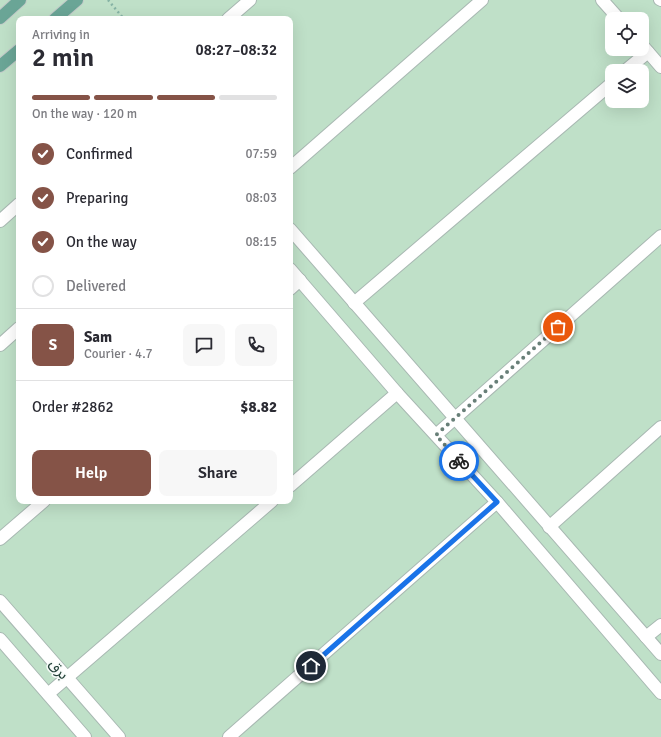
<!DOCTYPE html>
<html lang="en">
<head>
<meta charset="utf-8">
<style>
	body { margin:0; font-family:Signika,"Noto Sans Arabic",sans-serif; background:#f7f7f7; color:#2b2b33; height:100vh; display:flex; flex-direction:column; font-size:15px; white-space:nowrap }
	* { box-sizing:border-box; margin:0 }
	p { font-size:13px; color:#7c7c81 }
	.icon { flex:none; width:22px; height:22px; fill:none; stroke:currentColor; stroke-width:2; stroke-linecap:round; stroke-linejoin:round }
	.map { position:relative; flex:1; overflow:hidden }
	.sheet { position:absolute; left:16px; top:16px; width:277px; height:488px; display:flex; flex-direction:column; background:#fff; border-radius:8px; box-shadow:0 4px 16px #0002 }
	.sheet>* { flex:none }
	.controls { position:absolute; left:605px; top:12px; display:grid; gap:8px }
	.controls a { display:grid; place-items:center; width:44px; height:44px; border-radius:8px; background:#fff; box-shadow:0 4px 16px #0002; font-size:20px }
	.pin { position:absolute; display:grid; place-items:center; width:34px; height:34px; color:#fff; margin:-17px; border:2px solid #fff; border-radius:50%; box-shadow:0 1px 4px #0007 }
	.courier { position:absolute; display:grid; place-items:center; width:40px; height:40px; margin:-20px; border:3px solid #1a73e8; border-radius:50%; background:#fff; color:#222; box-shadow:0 1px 5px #0007 }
	.headline em { font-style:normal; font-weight:600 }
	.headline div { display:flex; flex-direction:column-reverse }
	.headline { display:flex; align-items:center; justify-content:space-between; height:68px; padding:0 16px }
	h1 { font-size:26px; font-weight:600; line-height:30px }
	.bar { display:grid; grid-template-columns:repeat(4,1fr); gap:6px 4px; align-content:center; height:48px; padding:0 16px }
	.bar i { height:5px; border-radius:3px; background:#e1e1e2 }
	.bar .current { background:#855347 }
	.bar p { grid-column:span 4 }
	.line { display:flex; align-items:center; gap:10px; padding:0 16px; border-top:1px solid #e1e1e2 }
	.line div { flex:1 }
	.round { display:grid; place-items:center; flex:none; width:42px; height:42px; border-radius:8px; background:#f7f7f7 }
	ol { padding:0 16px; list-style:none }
	li { display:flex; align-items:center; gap:12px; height:44px }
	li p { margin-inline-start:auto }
	li .icon { padding:4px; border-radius:50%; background:#855347; color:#fff; stroke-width:4 }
	li:last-child { color:#7c7c81 }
	li i { width:22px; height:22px; border:2px solid #e1e1e2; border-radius:50% }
	.primary-button { display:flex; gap:8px; margin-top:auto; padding:8px 16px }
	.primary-button a { flex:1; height:46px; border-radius:8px; background:#855347; color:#fff; font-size:16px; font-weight:600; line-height:46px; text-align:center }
	.primary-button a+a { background:#f7f7f7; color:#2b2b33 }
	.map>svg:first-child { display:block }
	.green { fill:#bfe0c8; fill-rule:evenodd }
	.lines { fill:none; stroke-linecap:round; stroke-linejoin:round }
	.service-casing { stroke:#a8b8b2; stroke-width:12 }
	.minor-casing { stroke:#a8b8b2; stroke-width:14 }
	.tertiary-casing { stroke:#a8b8b2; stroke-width:14 }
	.primary-casing { stroke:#c2cac8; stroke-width:14 }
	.path { stroke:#86b3a5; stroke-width:2.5; stroke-dasharray:2 3; stroke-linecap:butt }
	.service { stroke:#fff; stroke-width:10 }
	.minor { stroke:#fff; stroke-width:12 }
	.tertiary { stroke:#fff; stroke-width:12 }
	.primary { stroke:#6aa596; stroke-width:12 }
	.done { stroke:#687f78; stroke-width:4; stroke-dasharray:0 7.2 }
	.route { stroke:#1a73e8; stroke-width:5 }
	.labels { text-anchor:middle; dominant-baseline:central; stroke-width:3; stroke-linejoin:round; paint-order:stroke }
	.street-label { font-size:15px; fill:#24423a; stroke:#f7fbf9 }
</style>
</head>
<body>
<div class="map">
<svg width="661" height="737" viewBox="0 0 661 737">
	<rect width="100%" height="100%" fill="#e6efeb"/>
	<path class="green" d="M0 0H661V737H0ZM19 19H290V501H19ZM612 19H642V49H612ZM612 71H642V101H612Z"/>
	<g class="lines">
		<defs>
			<path id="service" d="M659 0 661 1"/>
			<g id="minor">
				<path d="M228 19 250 0"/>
				<path d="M625 71 648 52"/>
				<path d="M290 168 482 0"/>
				<path d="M0 221 19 204"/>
				<path d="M290 289 300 280"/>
				<path d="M354 303 612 83"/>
				<path d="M0 345 19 328"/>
				<path d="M436 435 661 236"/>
				<path d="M290 486 397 393"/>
				<path d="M549 527 661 427"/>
				<path d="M0 539 44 501"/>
				<path d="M646 637 661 625"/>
				<path d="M48 694 272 501"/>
				<path d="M229 737 497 502"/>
			</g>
			<g id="tertiary">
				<path d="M602 0 619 19"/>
				<path d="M642 45 661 67"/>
				<path d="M290 229 661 654"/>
				<path d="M290 269 397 393 497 502 661 693"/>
				<path d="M0 601 119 737"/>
				<path d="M0 639 85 737"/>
			</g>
			<g id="primary">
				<path d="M0 18 20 0"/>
				<path d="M55 19 77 0"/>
				<path d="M0 66 19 50"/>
			</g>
		</defs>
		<use href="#service" class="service-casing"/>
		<use href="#minor" class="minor-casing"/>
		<use href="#tertiary" class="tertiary-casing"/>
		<use href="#primary" class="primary-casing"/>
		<path class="path" d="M108 0 124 19"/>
		<use href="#service" class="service"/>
		<use href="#minor" class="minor"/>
		<use href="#tertiary" class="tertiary"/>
		<use href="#primary" class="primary"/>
	</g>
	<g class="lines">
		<path class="done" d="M459 461 436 435 558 327"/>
		<path class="route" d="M311 666 497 502 459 461"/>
	</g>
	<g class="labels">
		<g class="street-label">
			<text transform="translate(59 669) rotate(49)">برق</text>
		</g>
	</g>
</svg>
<div class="controls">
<a><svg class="icon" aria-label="locate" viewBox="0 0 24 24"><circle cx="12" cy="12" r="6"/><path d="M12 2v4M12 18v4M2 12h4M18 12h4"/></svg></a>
<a><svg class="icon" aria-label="layers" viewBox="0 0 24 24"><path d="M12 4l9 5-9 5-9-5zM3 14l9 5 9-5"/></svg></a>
</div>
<div class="pin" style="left:558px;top:327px;background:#ea580c"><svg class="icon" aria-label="bag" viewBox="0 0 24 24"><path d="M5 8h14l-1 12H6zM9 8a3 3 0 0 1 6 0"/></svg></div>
<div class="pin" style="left:311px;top:666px;background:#1f2937"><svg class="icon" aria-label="home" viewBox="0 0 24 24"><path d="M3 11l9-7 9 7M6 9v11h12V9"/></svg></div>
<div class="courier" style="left:459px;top:461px"><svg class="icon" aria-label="bike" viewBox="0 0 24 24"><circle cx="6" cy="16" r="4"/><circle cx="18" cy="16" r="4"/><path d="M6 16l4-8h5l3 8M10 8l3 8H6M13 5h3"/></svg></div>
<section class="sheet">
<div class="headline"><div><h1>2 min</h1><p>Arriving in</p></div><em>08:27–08:32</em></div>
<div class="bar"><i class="current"></i><i class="current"></i><i class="current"></i><i></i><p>On the way · 120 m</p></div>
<ol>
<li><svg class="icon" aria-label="check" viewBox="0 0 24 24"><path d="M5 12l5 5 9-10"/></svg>Confirmed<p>07:59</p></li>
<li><svg class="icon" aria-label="check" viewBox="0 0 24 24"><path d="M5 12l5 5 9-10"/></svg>Preparing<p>08:03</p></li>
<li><svg class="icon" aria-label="check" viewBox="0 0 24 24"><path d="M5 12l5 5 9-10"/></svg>On the way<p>08:15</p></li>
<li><i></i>Delivered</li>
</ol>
<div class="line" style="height:72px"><b class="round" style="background:#855347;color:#fff">S</b><div><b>Sam</b><p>Courier · 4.7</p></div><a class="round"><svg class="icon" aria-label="chat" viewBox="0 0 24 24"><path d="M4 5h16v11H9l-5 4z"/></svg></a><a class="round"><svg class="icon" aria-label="phone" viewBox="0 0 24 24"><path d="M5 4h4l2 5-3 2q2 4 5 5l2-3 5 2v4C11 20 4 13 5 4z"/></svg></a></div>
<div class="line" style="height:52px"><div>Order #2862</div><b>$8.82</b></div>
<div class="primary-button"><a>Help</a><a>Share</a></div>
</section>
</div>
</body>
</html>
